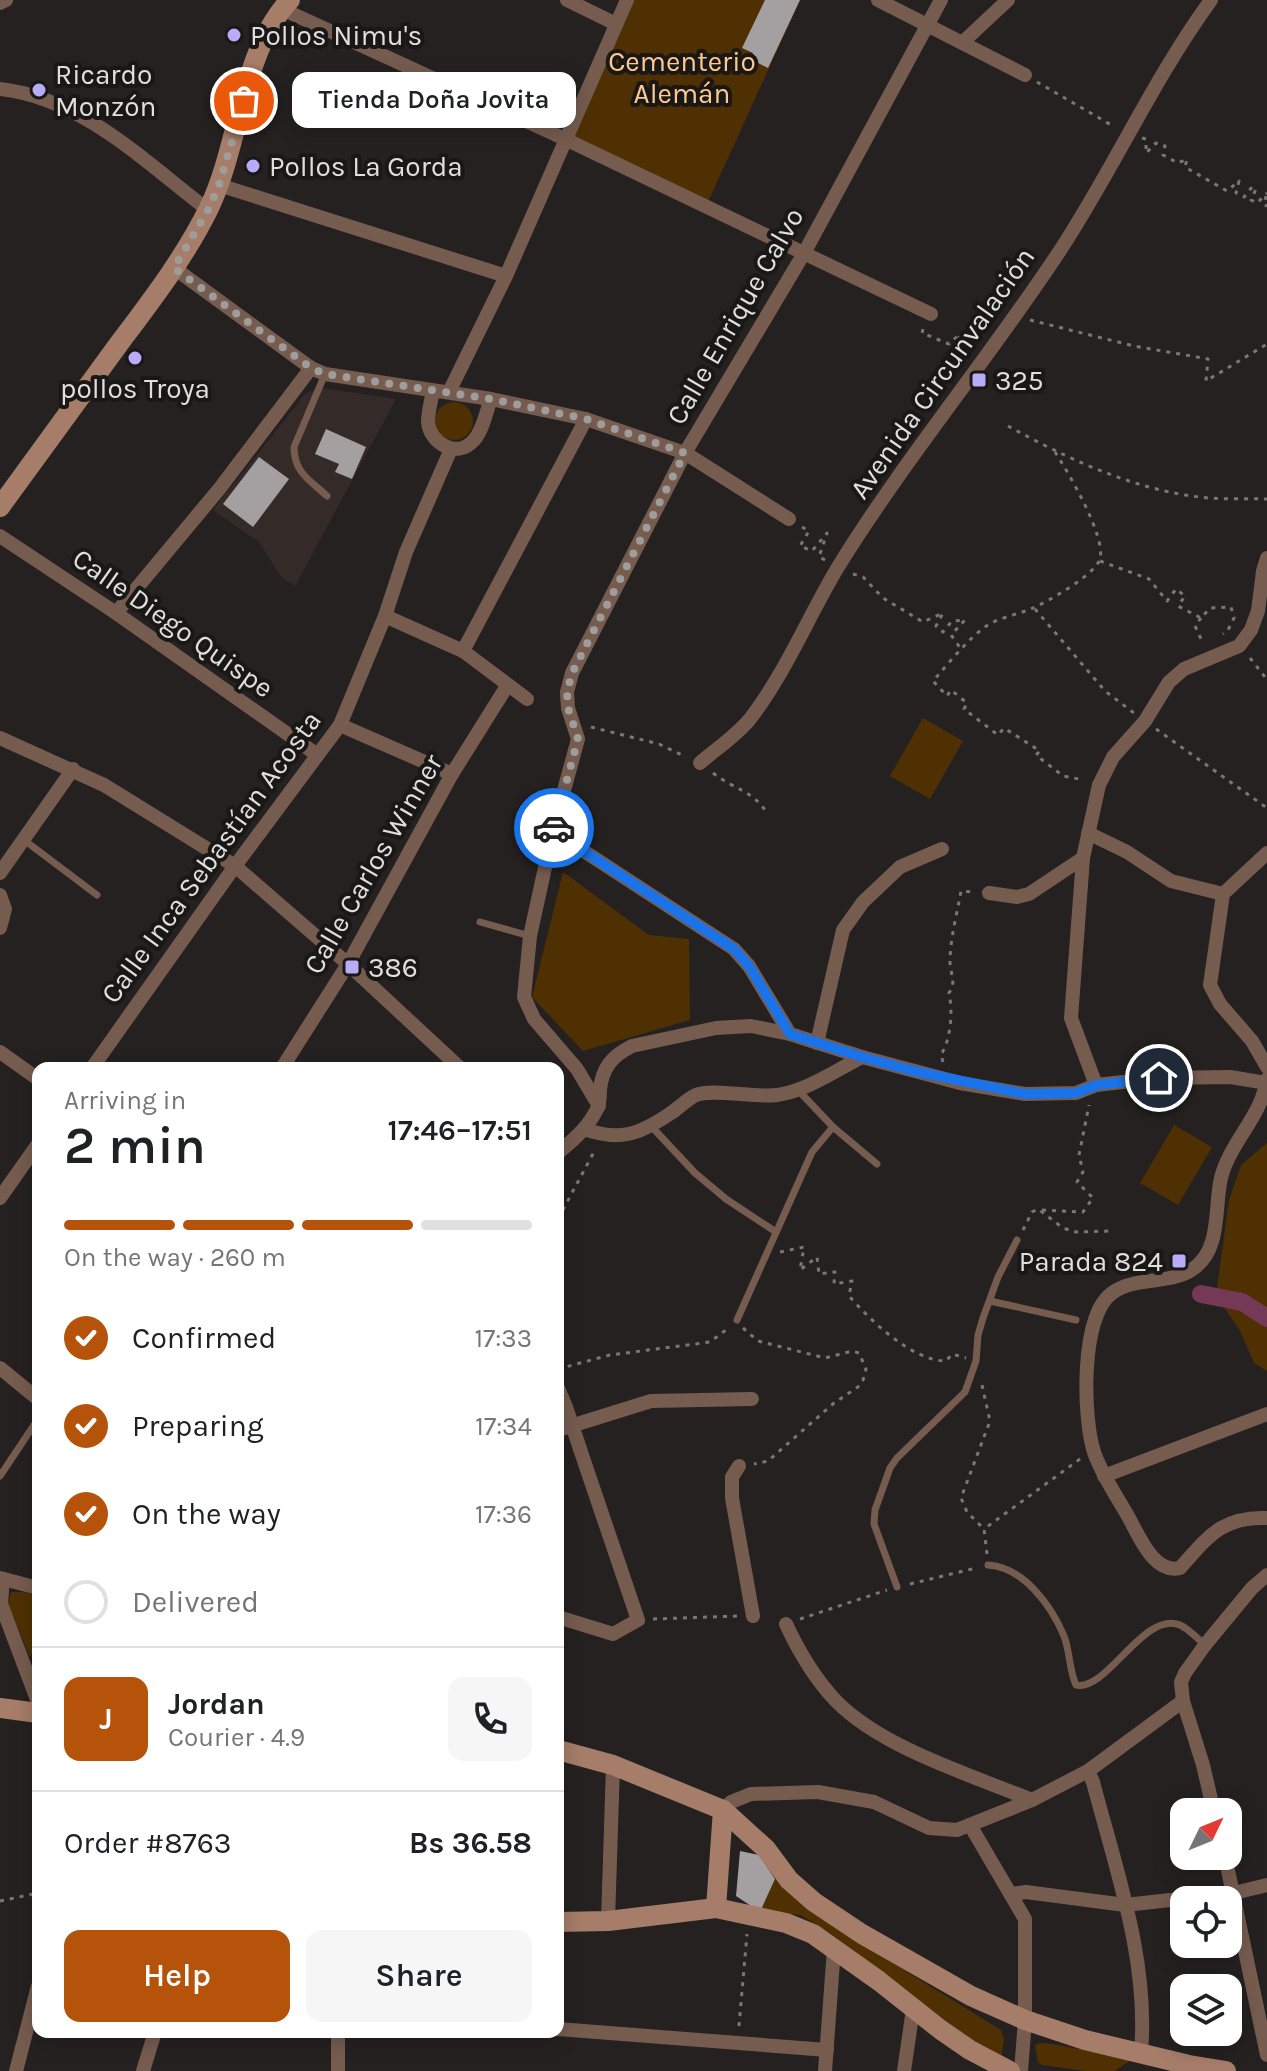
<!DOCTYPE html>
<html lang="en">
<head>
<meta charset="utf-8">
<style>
	body { margin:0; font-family:Karla,sans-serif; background:#f6f6f6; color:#202124; height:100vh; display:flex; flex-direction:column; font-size:30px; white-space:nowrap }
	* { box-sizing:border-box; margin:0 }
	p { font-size:26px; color:#757577 }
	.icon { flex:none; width:44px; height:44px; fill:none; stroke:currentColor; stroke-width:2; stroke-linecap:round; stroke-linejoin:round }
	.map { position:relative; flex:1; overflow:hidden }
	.sheet { position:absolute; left:32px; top:1062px; width:532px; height:976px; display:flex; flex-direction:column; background:#fff; border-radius:16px; box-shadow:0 4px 20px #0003 }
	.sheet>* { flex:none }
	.needle { width:52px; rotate:47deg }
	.fabs { position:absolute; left:1170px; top:1798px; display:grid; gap:16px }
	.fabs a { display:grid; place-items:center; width:72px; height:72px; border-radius:16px; background:#fff; box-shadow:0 4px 20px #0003; font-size:40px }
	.pin { position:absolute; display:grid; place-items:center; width:68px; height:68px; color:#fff; margin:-34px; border:4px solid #fff; border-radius:50%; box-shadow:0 2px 8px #0007 }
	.courier { position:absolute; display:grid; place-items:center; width:80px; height:80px; margin:-40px; border:6px solid #1a73e8; border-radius:50%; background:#fff; color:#222; box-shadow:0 2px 10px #0007 }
	.bubble { position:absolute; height:56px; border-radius:16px; background:#fff; box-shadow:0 4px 20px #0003; font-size:26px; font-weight:600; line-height:56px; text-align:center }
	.headline em { font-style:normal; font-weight:600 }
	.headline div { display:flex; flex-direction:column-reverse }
	.headline { display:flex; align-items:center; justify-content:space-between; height:136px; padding:0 32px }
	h1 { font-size:52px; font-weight:600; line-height:60px }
	.bar { display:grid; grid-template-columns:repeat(4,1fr); gap:12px 8px; align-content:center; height:96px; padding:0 32px }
	.bar i { height:10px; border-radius:6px; background:#e0e0e0 }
	.bar .current { background:#b45309 }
	.bar p { grid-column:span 4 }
	.line { display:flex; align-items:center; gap:20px; padding:0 32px; border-top:2px solid #e0e0e0 }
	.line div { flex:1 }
	.round { display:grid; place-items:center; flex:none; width:84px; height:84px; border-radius:16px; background:#f6f6f6 }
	ol { padding:0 32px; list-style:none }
	li { display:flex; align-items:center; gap:24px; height:88px }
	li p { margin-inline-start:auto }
	li .icon { padding:8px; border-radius:50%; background:#b45309; color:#fff; stroke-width:4 }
	li:last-child { color:#757577 }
	li i { width:44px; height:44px; border:4px solid #e0e0e0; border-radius:50% }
	.primary-button { display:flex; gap:16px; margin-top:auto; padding:16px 32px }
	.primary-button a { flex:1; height:92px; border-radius:16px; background:#b45309; color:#fff; font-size:32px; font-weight:600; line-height:92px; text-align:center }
	.primary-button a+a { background:#f6f6f6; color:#202124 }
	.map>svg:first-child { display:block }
	.built { fill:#342b29 }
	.green { fill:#4f3002 }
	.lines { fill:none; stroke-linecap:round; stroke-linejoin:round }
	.canal { stroke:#733956; stroke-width:18 }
	.building { fill:#a49fa0 }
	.path { stroke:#7a7776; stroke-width:3; stroke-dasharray:4 6; stroke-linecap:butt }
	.lane { stroke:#765c4f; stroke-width:7 }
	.street { stroke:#765c4f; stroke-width:14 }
	.secondary { stroke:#a67d68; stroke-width:20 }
	.street-bridge { stroke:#765c4f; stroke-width:14 }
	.done { stroke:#9f9c9c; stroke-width:8; stroke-dasharray:0 14.4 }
	.route { stroke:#1a73e8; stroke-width:10 }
	.poi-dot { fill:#b8abf7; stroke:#1a1717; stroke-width:3 }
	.labels { text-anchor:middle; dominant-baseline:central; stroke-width:8; stroke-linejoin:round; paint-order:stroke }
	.poi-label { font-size:28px; fill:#e1dfde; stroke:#1a1717; text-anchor:start }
	.park-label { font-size:28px; fill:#fdc98f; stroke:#1a1717 }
	.street-label { font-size:28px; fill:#e1dfde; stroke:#1a1717 }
</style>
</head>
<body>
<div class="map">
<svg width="1267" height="2071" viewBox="0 0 1267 2071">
	<rect width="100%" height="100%" fill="#242120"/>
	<path class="built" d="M323 388 396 399 295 586 281 577 259 542 213 510 306 393Z"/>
	<g class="green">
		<path d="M633 0H800L708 202 572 140Z"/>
		<circle cx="454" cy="421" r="19"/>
		<path d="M923 718 963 741 930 799 890 776Z"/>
		<path d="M563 872 649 935 689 939 690 1020 583 1051 532 997Z"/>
		<path d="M1174 1125 1212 1147 1178 1205 1140 1183Z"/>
		<path d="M1267 1143V1371L1254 1363 1240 1331 1216 1295 1229 1200 1241 1165Z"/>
		<path d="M11 1592H24L38 1596V1643L30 1657 8 1604Z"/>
		<path d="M775 1879 844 1933 1001 2030 1004 2039 1001 2059 967 2037 830 1933 801 1915 760 1912Z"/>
		<path d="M1040 2043 1052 2044 1132 2059 1115 2071H1086L1042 2065 1038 2062 1035 2045Z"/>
	</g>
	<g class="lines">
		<path class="canal" d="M1201 1294 1242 1302 1267 1318"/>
	</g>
	<g class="building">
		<path d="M765 0H800L768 68 750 59 753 53 742 48Z"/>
		<path d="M326 429 366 447 352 479 335 472 339 464 315 454Z"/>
		<path d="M259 457 289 479 253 527 223 504Z"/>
		<path d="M740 1851 759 1855 775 1879 760 1912 736 1896Z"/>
	</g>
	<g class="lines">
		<g class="path">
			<path d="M1037 82 1113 126"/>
			<path d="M1142 138 1146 139V153L1156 143 1165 146 1163 155 1178 163 1187 159 1185 167 1227 191 1239 181 1236 193 1244 197 1252 187 1256 189 1251 200 1257 203 1267 193"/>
			<path d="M1266 196 1264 205 1267 206"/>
			<path d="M1030 320 1134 346 1208 359 1206 381 1267 344"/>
			<path d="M923 329 922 333 949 344 960 334 955 353 967 360"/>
			<path d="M1008 426C1066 458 1132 489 1199 497 1221 500 1245 498 1267 499"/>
			<path d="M1055 452C1068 472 1106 536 1100 559 1095 575 1047 602 1031 609 1016 615 997 618 985 627 965 642 949 663 933 681L947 696 951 690 967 703 964 709 998 735 1004 728 1040 751 1036 755 1063 776 1079 779"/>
			<path d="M802 527 809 531 800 546 812 551 827 533 819 557 825 560"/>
			<path d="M1100 561 1149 579 1167 601 1176 589 1185 596 1178 606 1201 618 1210 608 1231 607 1234 618 1228 630 1223 634"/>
			<path d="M853 574 863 577 883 598 923 622 943 613 936 626 943 632 952 621 965 620 951 635 961 649"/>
			<path d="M1035 609 1105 691 1134 713"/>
			<path d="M1201 618 1195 626 1203 643"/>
			<path d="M1250 658 1265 677 1267 675"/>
			<path d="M591 727 659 744 686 757"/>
			<path d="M1156 729 1267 808"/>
			<path d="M713 773C736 791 750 788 768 814"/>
			<path d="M943 1062 941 1055C951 1038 953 1012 949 993 957 981 950 974 950 962 950 939 957 914 961 891L973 892"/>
			<path d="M1042 1210 1083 1212 1093 1198 1077 1182 1083 1172 1079 1155 1089 1105"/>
			<path d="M558 1219 595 1150"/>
			<path d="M1023 1230 1032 1212 1038 1209 1063 1228 1076 1232 1109 1231"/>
			<path d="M780 1252 804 1247 800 1270 817 1257 819 1274 835 1272 834 1284 852 1281 849 1296C870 1320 912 1361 946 1361L952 1354 966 1358"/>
			<path d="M743 1328 758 1341 825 1358 852 1351 859 1353 866 1369 863 1380 858 1387 834 1403 768 1461 754 1464"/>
			<path d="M558 1369 610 1355 710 1342 730 1327"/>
			<path d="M982 1385 990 1421 961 1498 967 1512 983 1528"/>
			<path d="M987 1554 984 1529 1080 1459"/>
			<path d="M910 1584 976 1568"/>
			<path d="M653 1619 738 1616"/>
			<path d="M800 1619 887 1590"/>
			<path d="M0 1901 38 1893"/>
			<path d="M739 2026 747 1934"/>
		</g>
		<g class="lane">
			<path d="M325 374 294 447C294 473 310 480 327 496"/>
			<path d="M24 840 97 895"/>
			<path d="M480 922 530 936"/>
			<path d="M797 1089 833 1127 877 1164"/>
			<path d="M651 1126 695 1173 726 1199 776 1232"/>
			<path d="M990 1301 1076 1320"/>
			<path d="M737 1320 812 1152 833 1127"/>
			<path d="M0 1476 38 1419"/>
			<path d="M988 1565C1023 1567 1051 1605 1064 1636 1070 1651 1069 1670 1076 1685 1107 1692 1144 1610 1180 1625 1189 1629 1198 1639 1205 1645"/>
			<path d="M897 1587 874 1524 875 1510 890 1468 897 1458 965 1392 976 1361 978 1335 983 1318 998 1277 1017 1240"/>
		</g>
		<g class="street">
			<path d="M567 0 616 24"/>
			<path d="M878 0 1025 75"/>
			<path d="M0 3 6 0"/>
			<path d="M282 9 565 139 931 314"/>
			<path d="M963 42 1008 0"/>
			<path d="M0 89C82 98 145 162 208 210"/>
			<path d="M219 185 506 276"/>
			<path d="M174 268 311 368 325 374 491 399 586 419 685 453 789 519"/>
			<path d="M433 391C431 401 428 412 428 422 430 444 458 459 474 440 483 430 486 412 491 399"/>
			<path d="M449 392 506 276 627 0"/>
			<path d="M0 536 116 613 316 754"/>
			<path d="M116 613 220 488 311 368"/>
			<path d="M385 616 463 651 527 699"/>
			<path d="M463 651 586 419"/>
			<path d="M340 725 452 774"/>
			<path d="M0 738 104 785 235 866 348 964 460 1068"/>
			<path d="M700 763C716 749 736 736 750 719 786 672 808 617 838 567 906 457 990 357 1061 249 1114 168 1154 78 1211 0"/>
			<path d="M553 831 734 949 749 966 790 1034"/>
			<path d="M1088 833 1127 852 1171 881 1223 894"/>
			<path d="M1267 853 1223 894 1210 985 1220 1004 1252 1041 1267 1067"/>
			<path d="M0 873 73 769"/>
			<path d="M989 893 1017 897 1029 894 1083 858"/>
			<path d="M0 895 5 909 0 928"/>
			<path d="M817 1043 843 930 863 902 900 867 942 849"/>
			<path d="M0 1052 38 1079"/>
			<path d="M92 1068 235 866 340 725 385 616 406 552 451 449"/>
			<path d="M282 1068 348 964 452 774 507 686"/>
			<path d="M1267 1079C1262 1116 1230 1142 1221 1178 1214 1207 1222 1249 1193 1269 1170 1285 1135 1276 1112 1293 1080 1316 1083 1418 1094 1452 1101 1473 1114 1492 1125 1511 1137 1530 1152 1575 1180 1568 1208 1537 1222 1516 1267 1518"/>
			<path d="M1096 1085 1071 1018 1083 858 1099 785 1113 757 1145 721 1169 682 1184 669 1239 646 1251 630 1258 611 1263 571 1267 558"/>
			<path d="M599 1106 577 1069 534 1019 524 997 530 936 553 831 578 739 568 708 567 692 572 673 685 453 803 255 941 0"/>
			<path d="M584 1129C620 1142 640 1134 671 1113 679 1108 687 1099 696 1095 712 1088 755 1098 777 1095 806 1091 835 1071 862 1057"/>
			<path d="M558 1153C573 1140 588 1128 597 1109 600 1103 600 1097 600 1090 602 1068 612 1056 632 1046L716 1028 751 1026 790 1034 862 1057 960 1083 1025 1094 1076 1093 1096 1085 1159 1078 1230 1077 1267 1083"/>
			<path d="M0 1198 38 1144"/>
			<path d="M0 1368 38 1399"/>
			<path d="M558 1388 566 1407"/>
			<path d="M558 1430 651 1401 752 1399"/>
			<path d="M739 1466 732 1477V1498L753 1616"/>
			<path d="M1104 1476 1267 1414"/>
			<path d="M0 1578 38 1588"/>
			<path d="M3 1579 1 1604 38 1702"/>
			<path d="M558 1617 613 1634 638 1620 580 1449"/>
			<path d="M786 1624C799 1652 814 1678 836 1701 882 1748 971 1775 1032 1800"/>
			<path d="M1088 1771 1093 1782C1116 1870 1149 1961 1141 2052"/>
			<path d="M723 1810 731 1802 751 1794 818 1792 874 1802 929 1828 957 1830 1032 1800 1088 1771 1183 1701"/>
			<path d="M1214 1812 1203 1765 1183 1701 1181 1682 1185 1673 1205 1645 1252 1588 1267 1575"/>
			<path d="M970 1825 1025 1919V2020L1021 2071"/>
			<path d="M1225 1856 1267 2055"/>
			<path d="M1012 1894 1026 1892 1125 1905 1234 1893 1267 1885"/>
			<path d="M608 1921 613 1765"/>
			<path d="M558 2029 827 2050"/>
			<path d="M338 2032V2071"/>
			<path d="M16 2071 38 1986"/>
			<path d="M143 2071 155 2032"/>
			<path d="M825 2071 834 1948"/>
			<path d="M904 2071 913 2009"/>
		</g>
		<g class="secondary">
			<path d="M0 507C39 453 79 399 118 345 151 301 185 257 209 208 240 144 241 52 290 0"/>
			<path d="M0 1708 38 1713"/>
			<path d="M558 1750 613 1765 723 1810 766 1849 789 1880 814 1902 862 1934 971 1996 1025 2020 1085 2040 1189 2065 1226 2071"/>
			<path d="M716 1908 723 1810"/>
			<path d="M558 1922 608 1921 716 1908 786 1923 813 1934 879 1981 941 2030 970 2050 1010 2071"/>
		</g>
		<path class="street-bridge" d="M566 1407 580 1449"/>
	</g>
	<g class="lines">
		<path class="done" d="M244 101 219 185 208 210 174 268 311 368 325 374 491 399 586 419 685 453 572 673 567 692 568 708 578 739 554 828"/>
		<path class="route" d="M554 828 553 831 734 949 749 966 790 1034 862 1057 914 1071 1025 1094 1076 1093 1096 1085 1159 1078"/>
	</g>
	<g class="poi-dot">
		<circle cx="234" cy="35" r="8"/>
		<circle cx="39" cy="90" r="8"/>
		<circle cx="253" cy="166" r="8"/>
		<circle cx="135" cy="358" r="8"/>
		<rect x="971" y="372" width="16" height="16" rx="4"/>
		<rect x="344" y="959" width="16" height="16" rx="4"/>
		<rect x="1171" y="1253" width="16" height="16" rx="4"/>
	</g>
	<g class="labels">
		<g class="poi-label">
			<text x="250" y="35">Pollos Nimu's</text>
			<text x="55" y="74">Ricardo<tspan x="55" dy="32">Monzón</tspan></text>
			<text x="269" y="166">Pollos La Gorda</text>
			<text x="995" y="380">325</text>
			<text x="135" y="388" text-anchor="middle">pollos Troya</text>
			<text x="368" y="967">386</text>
			<text x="1163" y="1261" text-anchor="end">Parada 824</text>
		</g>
		<g class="park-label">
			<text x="682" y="61">Cementerio<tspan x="682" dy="32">Alemán</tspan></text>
		</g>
		<g class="street-label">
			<text transform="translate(735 316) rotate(-60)">Calle Enrique Calvo</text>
			<text transform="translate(942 373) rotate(-55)">Avenida Circunvalación</text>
			<text transform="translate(173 623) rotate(35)">Calle Diego Quispe</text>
			<text transform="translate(211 857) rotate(-54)">Calle Inca Sebastían Acosta</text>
			<text transform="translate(373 864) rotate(-60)">Calle Carlos Winner</text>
		</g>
	</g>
</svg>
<div class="fabs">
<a><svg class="needle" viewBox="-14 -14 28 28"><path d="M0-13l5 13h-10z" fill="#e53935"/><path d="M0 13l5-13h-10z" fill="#757577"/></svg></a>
<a><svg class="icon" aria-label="locate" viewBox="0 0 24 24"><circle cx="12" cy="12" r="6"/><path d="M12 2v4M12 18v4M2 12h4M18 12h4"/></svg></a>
<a><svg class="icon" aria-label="layers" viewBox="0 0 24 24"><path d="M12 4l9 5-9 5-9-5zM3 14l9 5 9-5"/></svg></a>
</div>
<div class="pin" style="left:244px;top:101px;background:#ea580c"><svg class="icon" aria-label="bag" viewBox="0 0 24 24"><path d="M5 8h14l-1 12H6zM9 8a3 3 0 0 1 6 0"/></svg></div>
<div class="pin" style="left:1159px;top:1078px;background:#1f2937"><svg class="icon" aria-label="home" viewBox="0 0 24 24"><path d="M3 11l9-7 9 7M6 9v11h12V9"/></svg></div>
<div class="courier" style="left:554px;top:828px"><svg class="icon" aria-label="car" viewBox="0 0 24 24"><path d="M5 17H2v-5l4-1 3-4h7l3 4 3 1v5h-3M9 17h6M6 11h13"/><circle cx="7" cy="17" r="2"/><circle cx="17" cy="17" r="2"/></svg></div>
<div class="bubble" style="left:292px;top:72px;width:284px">Tienda Doña Jovita</div>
<section class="sheet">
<div class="headline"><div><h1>2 min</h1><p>Arriving in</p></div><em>17:46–17:51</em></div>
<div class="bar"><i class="current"></i><i class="current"></i><i class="current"></i><i></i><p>On the way · 260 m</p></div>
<ol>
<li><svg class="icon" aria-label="check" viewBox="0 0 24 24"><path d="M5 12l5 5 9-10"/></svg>Confirmed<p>17:33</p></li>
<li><svg class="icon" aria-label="check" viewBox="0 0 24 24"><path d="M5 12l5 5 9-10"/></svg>Preparing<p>17:34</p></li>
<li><svg class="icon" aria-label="check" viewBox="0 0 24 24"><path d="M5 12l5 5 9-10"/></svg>On the way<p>17:36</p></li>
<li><i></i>Delivered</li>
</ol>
<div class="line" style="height:144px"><b class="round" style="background:#b45309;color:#fff">J</b><div><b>Jordan</b><p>Courier · 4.9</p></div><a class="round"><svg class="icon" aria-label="phone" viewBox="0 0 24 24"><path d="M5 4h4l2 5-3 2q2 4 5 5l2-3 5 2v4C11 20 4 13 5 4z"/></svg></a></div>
<div class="line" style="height:104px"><div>Order #8763</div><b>Bs 36.58</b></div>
<div class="primary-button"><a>Help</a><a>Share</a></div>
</section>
</div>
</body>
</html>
